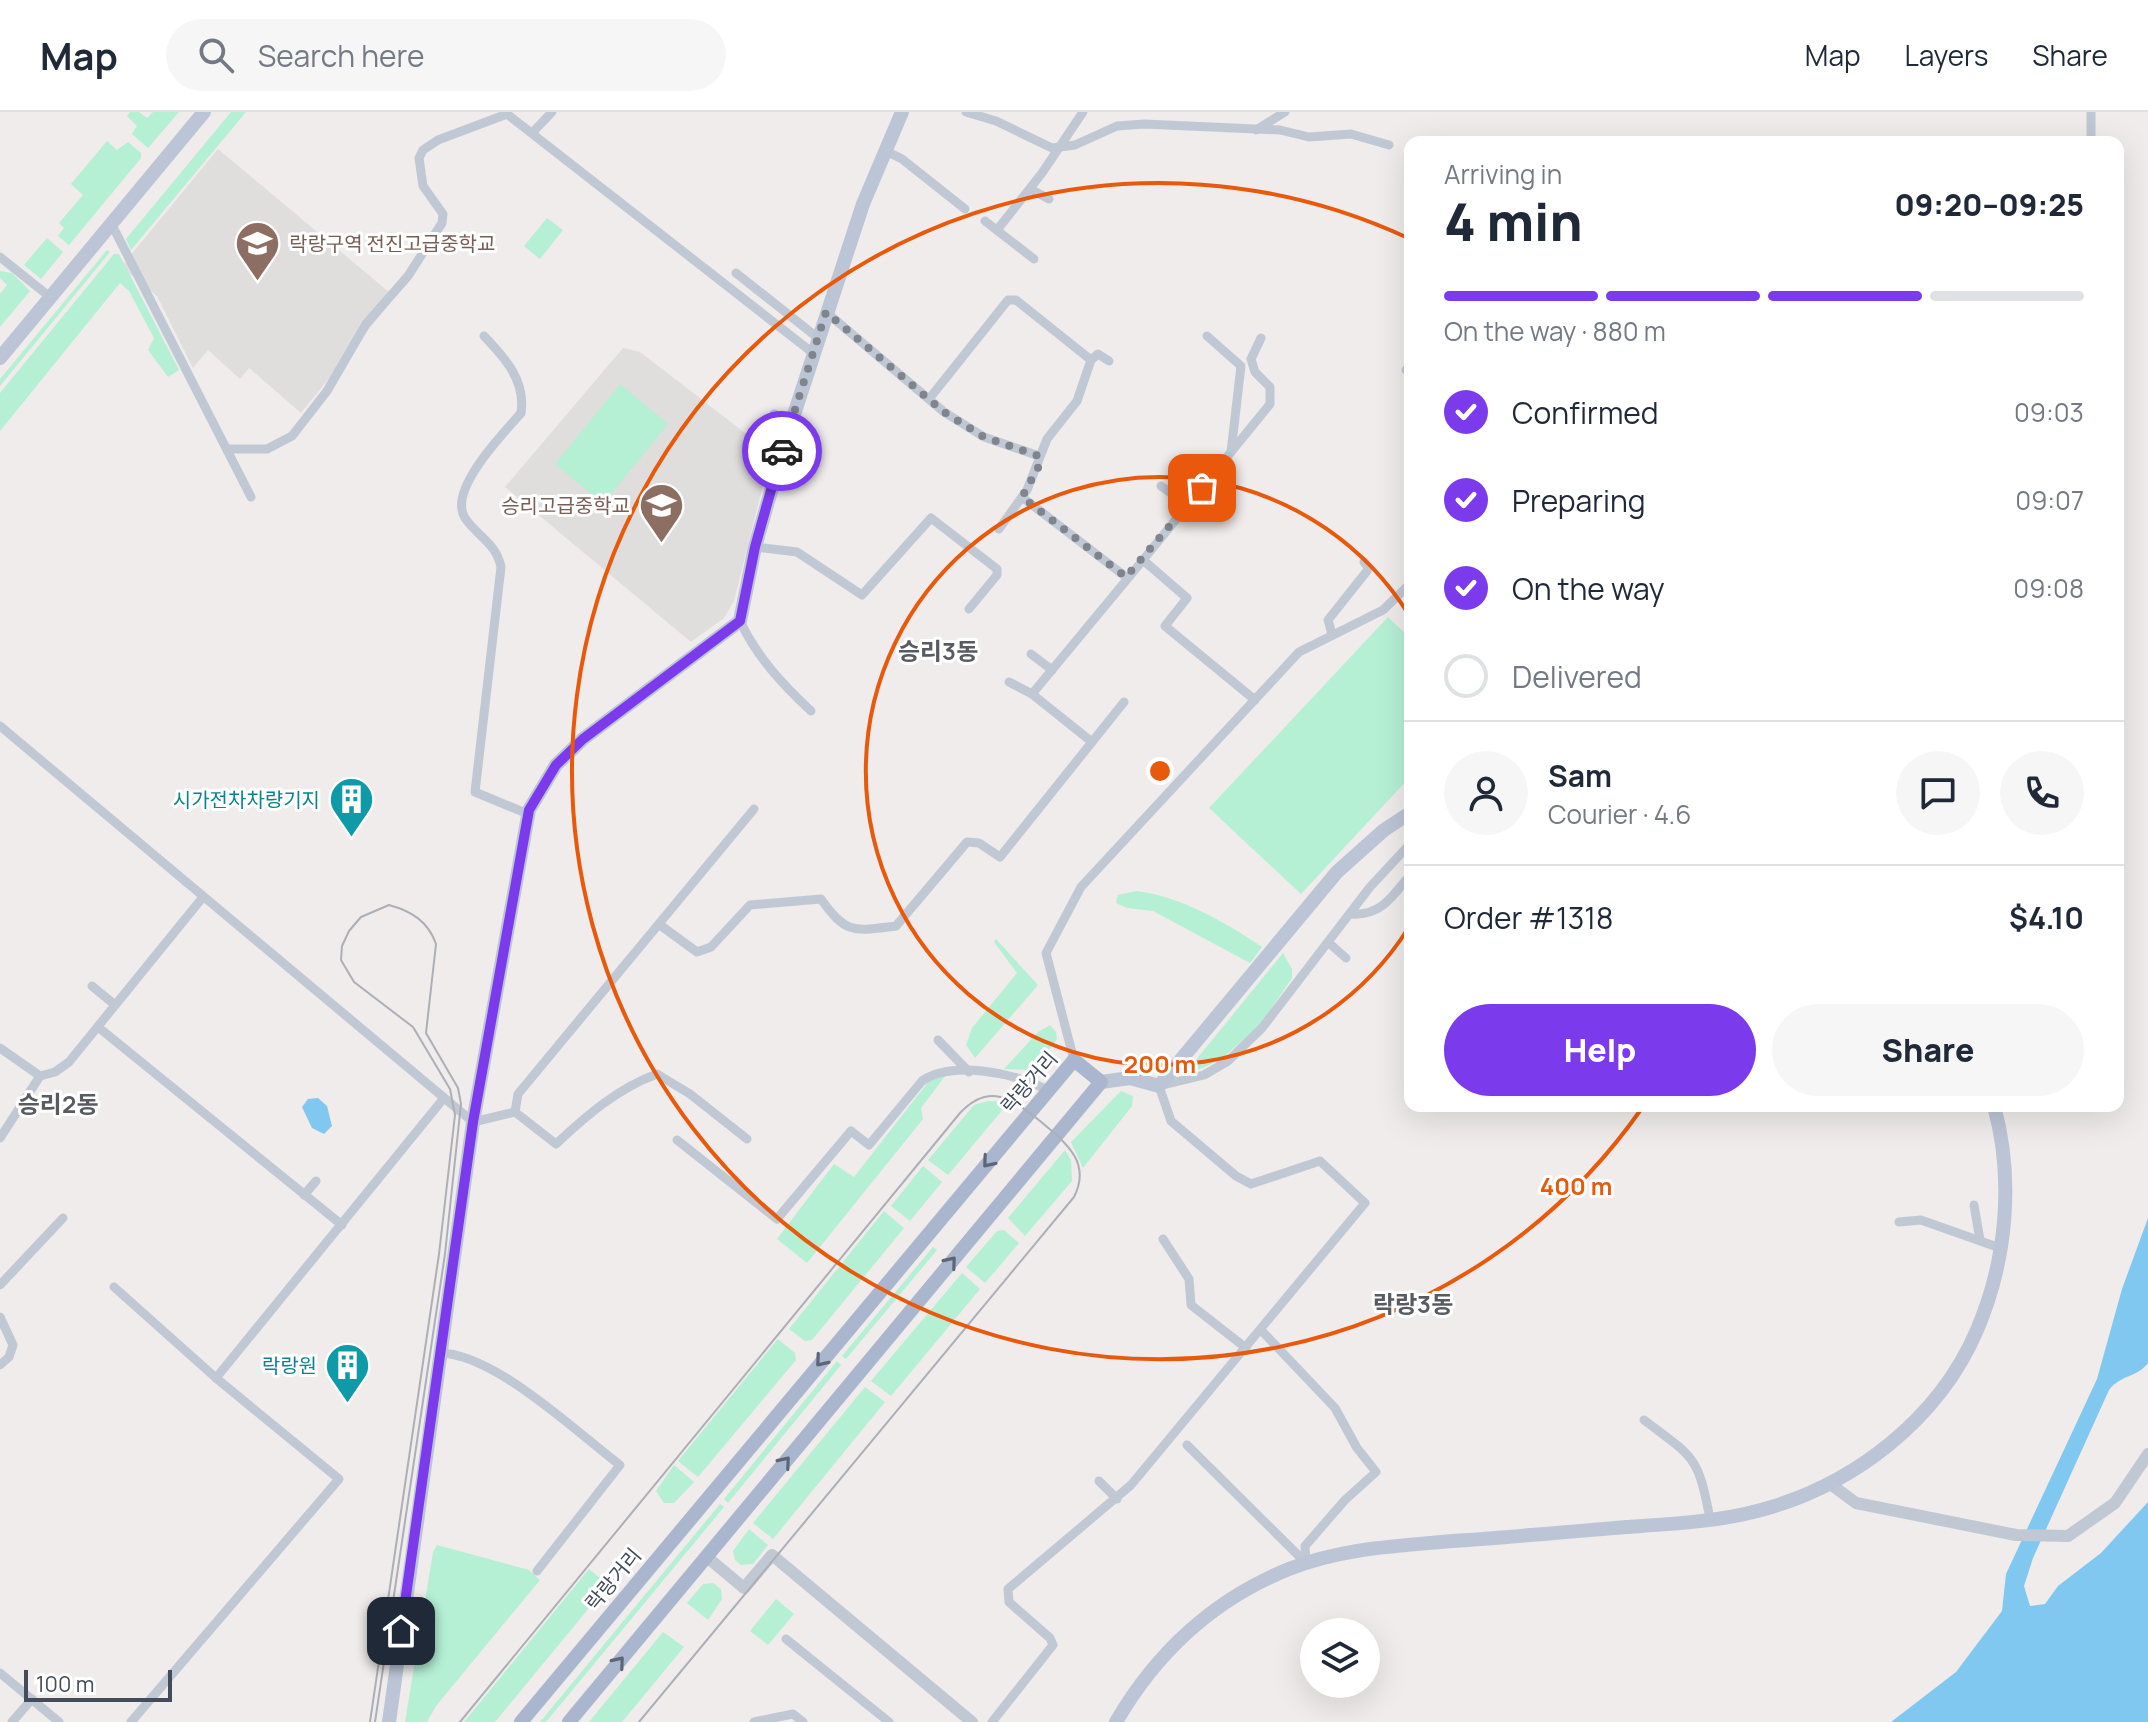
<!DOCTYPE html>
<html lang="en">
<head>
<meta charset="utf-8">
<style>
	body { margin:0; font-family:Manrope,"Noto Sans KR",sans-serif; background:#f6f6f7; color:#1f2937; height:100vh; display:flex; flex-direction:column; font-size:30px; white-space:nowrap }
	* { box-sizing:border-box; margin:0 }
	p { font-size:26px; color:#747a83 }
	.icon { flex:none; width:44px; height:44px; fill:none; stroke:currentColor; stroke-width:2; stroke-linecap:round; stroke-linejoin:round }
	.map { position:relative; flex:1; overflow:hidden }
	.panel { position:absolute; left:1404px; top:24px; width:720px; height:976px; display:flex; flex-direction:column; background:#fff; border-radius:16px; box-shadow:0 8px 32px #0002 }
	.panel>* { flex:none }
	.tools { position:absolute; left:1300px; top:1506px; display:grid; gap:16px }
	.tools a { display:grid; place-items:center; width:80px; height:80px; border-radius:50%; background:#fff; box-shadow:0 8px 32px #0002; font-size:40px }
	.scale { position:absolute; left:24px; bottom:20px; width:148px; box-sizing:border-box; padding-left:8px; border:4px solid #434c5a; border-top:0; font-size:22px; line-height:28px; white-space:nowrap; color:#434c5a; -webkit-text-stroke:6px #fff; paint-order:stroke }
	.pin { position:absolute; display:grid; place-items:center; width:68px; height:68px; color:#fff; margin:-34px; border-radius:16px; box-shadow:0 4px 12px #0006 }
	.courier { position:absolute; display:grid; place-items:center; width:80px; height:80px; margin:-40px; border:6px solid #7c3aed; border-radius:50%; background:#fff; color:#222; box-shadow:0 2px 10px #0007 }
	.summary em { font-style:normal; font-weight:800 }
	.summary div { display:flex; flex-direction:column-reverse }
	.summary { display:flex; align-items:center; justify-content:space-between; height:136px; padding:0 40px }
	h1 { font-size:52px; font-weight:800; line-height:60px }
	.bar { display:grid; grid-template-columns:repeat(4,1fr); gap:12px 8px; align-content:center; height:96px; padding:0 40px }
	.bar i { height:10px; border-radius:6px; background:#e0e1e3 }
	.bar .current { background:#7c3aed }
	.bar p { grid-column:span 4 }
	.line { display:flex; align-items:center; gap:20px; padding:0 40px; border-top:2px solid #e0e1e3 }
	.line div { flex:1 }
	.round { display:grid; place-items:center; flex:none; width:84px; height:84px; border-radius:42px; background:#f6f6f7 }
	ol { padding:0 40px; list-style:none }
	li { display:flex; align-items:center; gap:24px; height:88px }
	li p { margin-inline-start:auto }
	li .icon { padding:8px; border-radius:50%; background:#7c3aed; color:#fff; stroke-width:4 }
	li:last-child { color:#747a83 }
	li i { width:44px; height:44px; border:4px solid #e0e1e3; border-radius:50% }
	.cta { display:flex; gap:16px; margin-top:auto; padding:16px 40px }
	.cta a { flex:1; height:92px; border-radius:48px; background:#7c3aed; color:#fff; font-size:32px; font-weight:800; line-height:92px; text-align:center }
	.cta a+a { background:#f6f6f7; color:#1f2937 }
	header { display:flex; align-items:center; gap:48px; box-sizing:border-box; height:112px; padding:0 40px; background:#fff; border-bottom:2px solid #e0e1e3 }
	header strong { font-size:38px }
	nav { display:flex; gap:44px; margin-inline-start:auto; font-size:28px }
	.search { width:560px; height:72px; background:#f6f6f7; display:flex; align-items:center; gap:20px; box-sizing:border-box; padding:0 28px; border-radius:44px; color:#747a83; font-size:30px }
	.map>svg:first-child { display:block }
	.education { fill:#e0dddd }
	.green { fill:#b5f0d5 }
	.water { fill:#80c8f0 }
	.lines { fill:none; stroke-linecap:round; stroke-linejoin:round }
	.minor { stroke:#c0c8d4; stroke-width:9 }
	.tertiary { stroke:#c0c8d4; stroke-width:12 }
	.secondary { stroke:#bcc5d6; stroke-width:14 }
	.primary { stroke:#a9b6cd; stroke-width:14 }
	.tram { stroke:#adafb7; stroke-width:2 }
	.oneway { stroke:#5c6677 }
	.done { stroke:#7f848d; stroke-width:8; stroke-dasharray:0 14.4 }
	.route { stroke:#7c3aed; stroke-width:10 }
	.ring { fill:none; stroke:#e8590c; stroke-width:4 }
	.labels { text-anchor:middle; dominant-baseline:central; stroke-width:6; stroke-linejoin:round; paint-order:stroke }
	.education-label { font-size:20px; fill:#785e54; stroke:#fff; text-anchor:start }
	.culture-label { font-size:20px; fill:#0d838f; stroke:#fff; text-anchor:end }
	.street-label { font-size:20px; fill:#434c5a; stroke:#fff }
	.quarter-label { font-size:24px; font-weight:bold; fill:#585b61; stroke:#fff }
	.centre { fill:#e8590c; stroke:#fff; stroke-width:4 }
	.ring-label { font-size:24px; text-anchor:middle; font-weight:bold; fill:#e8590c; stroke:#fff; stroke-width:6; stroke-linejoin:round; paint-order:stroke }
</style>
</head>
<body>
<header>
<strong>Map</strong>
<div class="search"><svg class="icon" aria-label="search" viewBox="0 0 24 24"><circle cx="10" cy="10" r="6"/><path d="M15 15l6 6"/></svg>Search here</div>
<nav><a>Map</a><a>Layers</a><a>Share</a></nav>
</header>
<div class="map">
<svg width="2148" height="1610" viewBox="0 0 2148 1610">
	<rect width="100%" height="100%" fill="#efeceb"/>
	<g class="education">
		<path d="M218 37 395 185 301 301 249 256 240 267 208 238 193 256 157 184 121 155Z"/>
		<path d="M623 236 640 240 771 341 734 489 724 506 691 530 505 375Z"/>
	</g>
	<g class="green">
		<path d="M130 0H139L147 6 153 0H179L148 36 132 22 137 14 127 4Z"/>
		<path d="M231 0H246L131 138 126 127Z"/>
		<path d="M107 29 117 38 128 30 141 41V46L69 133 58 124 64 116 59 111 83 83 71 72Z"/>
		<path d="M547 106 563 118 540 147 524 134Z"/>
		<path d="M47 126 63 140 41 167 24 153Z"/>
		<path d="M107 138 110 140 0 274V267Z"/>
		<path d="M114 142H119L179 258 168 265 148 238 154 226 129 179 120 171 0 319V281Z"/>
		<path d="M0 159 12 161 30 179 0 215V182L7 173 0 166Z"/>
		<path d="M620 272 668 312 603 392 555 352Z"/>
		<path d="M1388 505 1410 526V665L1301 782 1209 696Z"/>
		<path d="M1137 779C1182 785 1225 810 1262 835L1250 851 1153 799 1127 796 1116 791 1118 783Z"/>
		<path d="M996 827 1038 873 975 946 966 933 972 916 1017 861 994 830Z"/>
		<path d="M1283 841 1292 857V866L1260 913 1220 948 1182 965Z"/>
		<path d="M1050 913 1056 920 1057 927 1034 958 1004 957 1038 920Z"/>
		<path d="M946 963 921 996 923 1007 807 1151 777 1127 834 1052 854 1065 929 969Z"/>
		<path d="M1121 979 1133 984 1132 994 1083 1056 1071 1030Z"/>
		<path d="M988 989 1009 990 948 1063 928 1048 974 993Z"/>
		<path d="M1065 1038 1071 1048 1072 1069 1025 1124 1008 1106Z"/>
		<path d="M923 1054 942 1070 910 1109 891 1094Z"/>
		<path d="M884 1099 904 1116 812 1228 805 1229 789 1217Z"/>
		<path d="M1004 1118 1019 1131 985 1171 966 1155 997 1119Z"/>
		<path d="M933 1135 937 1138 846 1247 842 1244Z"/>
		<path d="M962 1161 980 1177 891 1284 871 1269Z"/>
		<path d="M778 1227 795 1241 796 1248 698 1365 678 1349Z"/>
		<path d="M837 1249 841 1253 728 1391 724 1387Z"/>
		<path d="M865 1275 885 1290 773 1427 753 1411Z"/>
		<path d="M674 1353 694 1370 674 1391H664L656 1379Z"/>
		<path d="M720 1392 724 1395 546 1610H540Z"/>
		<path d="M749 1417 768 1433 753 1452 741 1453 735 1448 733 1439Z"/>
		<path d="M437 1433 529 1458 540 1468 436 1594 427 1610H405L433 1440Z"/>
		<path d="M589 1457 608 1473 495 1610H464Z"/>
		<path d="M713 1471 721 1477 722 1487 708 1508 687 1491 703 1472Z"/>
		<path d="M776 1487 794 1502 768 1533 750 1519Z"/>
		<path d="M663 1520 684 1535 622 1610H589Z"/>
	</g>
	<g class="water">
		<path d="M318 986 327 994 332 1014 324 1022 312 1016 302 995 308 987Z"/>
		<path d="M2148 1106V1251C2138 1265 2120 1263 2109 1278L2033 1446 2024 1474 2030 1494 2045 1492 2058 1474 2101 1441 2148 1390V1610H1891L1956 1560 2002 1499 2006 1462 2097 1267 2122 1177Z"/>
	</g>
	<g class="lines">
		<g class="minor">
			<path d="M966 0 996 9 1052 36 1075 33 1117 14 1144 12 1280 18 1309 25 1351 22 1389 33"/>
			<path d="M1256 18 1285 0"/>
			<path d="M533 20 552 0"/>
			<path d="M2091 30V0"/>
			<path d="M886 39 902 47 965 97"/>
			<path d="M1030 77 1049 87"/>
			<path d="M985 109 1034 147"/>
			<path d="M111 111 251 385"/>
			<path d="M997 118 1042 61 1083 0"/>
			<path d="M0 145 50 185"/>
			<path d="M736 161 818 226"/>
			<path d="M826 200 944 300 984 325 1039 344"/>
			<path d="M484 224C504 245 526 268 521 301 504 321 447 378 465 406 478 425 496 431 501 455L475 680 528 702"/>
			<path d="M1207 224 1241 254 1231 340"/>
			<path d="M1091 248 1098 242 1109 249"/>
			<path d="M1406 258 1410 261"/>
			<path d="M929 287 1008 188H1016L1091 248 1077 289 1047 327 1027 378 999 417"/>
			<path d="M774 302 791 311"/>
			<path d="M227 337H267L292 324 327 279 366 212 408 164 442 111 443 102 423 74 419 46 423 38 438 28 507 2 813 241"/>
			<path d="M1161 374 1188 394"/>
			<path d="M1022 385 1126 465"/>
			<path d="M755 435 797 440 862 483 931 406 997 457V463L969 497"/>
			<path d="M740 509C757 545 782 572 811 599"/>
			<path d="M1332 522 1328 508 1367 459 1368 455 1364 450"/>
			<path d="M1031 542 1052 558"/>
			<path d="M1009 570 1032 582 1092 630"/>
			<path d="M1032 582 1143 448"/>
			<path d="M1255 588 1165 514 1187 486 1143 448 1270 292V275L1255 260 1251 247 1261 226"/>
			<path d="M0 614 473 1010 515 1000 556 1032C586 1004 618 976 657 962L690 982 747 1027"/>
			<path d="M1351 802C1381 804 1392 785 1410 763"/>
			<path d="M660 813 697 840 711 835 750 793 821 787C846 823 855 819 896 814L967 730 979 731 1000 745 1124 590"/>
			<path d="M1329 831 1346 846"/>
			<path d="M92 874 115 893"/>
			<path d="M98 915 342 1113"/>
			<path d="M938 928 969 960"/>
			<path d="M0 936 40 964 55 960 69 950 203 785"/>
			<path d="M1074 948 1046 841 1081 775 1299 540 1383 498 1410 472"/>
			<path d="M515 1000 518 982 754 697"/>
			<path d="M0 1026 40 964"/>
			<path d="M677 1028 777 1107 851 1019 869 1033 922 969C952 948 1017 961 1047 978"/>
			<path d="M304 1083 316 1069"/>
			<path d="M1974 1093 1980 1128"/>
			<path d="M1899 1110 1921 1108 2000 1136"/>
			<path d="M1163 1127 1189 1167 1191 1193 1246 1236"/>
			<path d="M0 1173 63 1106"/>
			<path d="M114 1175 216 1266 339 1367 131 1610"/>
			<path d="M0 1205 13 1233 9 1245 0 1253"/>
			<path d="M1261 1218 1335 1296 1357 1336 1376 1360 1345 1388 1305 1434 1306 1452"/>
			<path d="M440 1241C495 1242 575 1319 620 1353L537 1459"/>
			<path d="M216 1266 444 986"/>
			<path d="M1644 1308C1694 1346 1698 1343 1710 1407"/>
			<path d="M1187 1333 1304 1449"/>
			<path d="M1099 1369 1117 1387"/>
			<path d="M786 1527 889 1610"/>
			<path d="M0 1561 59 1610"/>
			<path d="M12 1610 32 1587"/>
			<path d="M754 1610 793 1602 803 1610"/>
			<path d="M992 1610 1053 1533 1050 1526 1009 1490 1008 1477 1131 1373 1365 1091 1320 1049 1251 1072 1236 1064 1171 1009 1159 974 1204 963 1228 949 1262 916 1370 775 1410 732"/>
		</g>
		<g class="tertiary">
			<path d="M1829 1371 1856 1391 2016 1423 2068 1424 2115 1391 2148 1342"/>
			<path d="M707 1445 744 1476 772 1443 972 1610"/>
		</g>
		<g class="secondary">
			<path d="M0 246 204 0"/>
			<path d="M1101 970 1130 966 1159 974 1337 760 1384 718 1410 701"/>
			<path d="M389 1610 473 1010 529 698 556 653 583 627 740 509 755 435 786 327 863 92 902 0"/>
			<path d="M1116 1610C1156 1541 1214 1487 1289 1457 1342 1436 1397 1434 1453 1429 1511 1425 1568 1420 1626 1415 1671 1412 1717 1410 1761 1398 1854 1373 1939 1307 1977 1218 2007 1148 2014 1066 1994 994"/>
		</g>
		<path class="primary" d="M521 1610 1074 948 1101 970 569 1610"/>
		<g class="tram">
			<path d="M370 1610 439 1142 455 1003 450 977 413 915 354 870 341 848 342 834 349 819 361 805 389 793C411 799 428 809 436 832L426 921 458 976 461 992 445 1142 375 1610"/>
			<path d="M460 1610 960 1001C990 969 1013 988 1040 1009 1065 1030 1092 1050 1074 1085L639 1610"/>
		</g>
	</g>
	<defs><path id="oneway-chevron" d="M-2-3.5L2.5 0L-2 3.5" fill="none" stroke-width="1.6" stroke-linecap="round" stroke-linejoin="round" transform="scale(2)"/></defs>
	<g class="oneway">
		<use href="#oneway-chevron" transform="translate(988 1050) rotate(130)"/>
		<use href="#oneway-chevron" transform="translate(951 1150) rotate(-50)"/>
		<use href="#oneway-chevron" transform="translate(821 1249) rotate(130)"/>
		<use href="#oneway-chevron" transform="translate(785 1350) rotate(-50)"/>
		<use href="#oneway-chevron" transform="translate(619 1550) rotate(-50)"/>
	</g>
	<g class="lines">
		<path class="done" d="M782 339 826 200 944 300 984 325 1039 344 1038 356 1022 385 1126 465 1202 376"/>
		<path class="route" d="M401 1519 473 1010 529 698 556 653 583 627 740 509 755 435 782 339"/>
	</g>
	<g class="ring">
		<path d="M1409 815A294 294 0 1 1 1409 503"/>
		<path d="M1642 996A588 588 0 1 1 1408 126"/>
	</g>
	<defs>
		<symbol id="school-pin" viewBox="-11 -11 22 30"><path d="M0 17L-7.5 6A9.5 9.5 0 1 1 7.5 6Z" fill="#8d6e63" stroke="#fff"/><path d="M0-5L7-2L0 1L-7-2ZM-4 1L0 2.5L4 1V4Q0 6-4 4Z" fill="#fff"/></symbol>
		<symbol id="building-pin" viewBox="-11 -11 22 30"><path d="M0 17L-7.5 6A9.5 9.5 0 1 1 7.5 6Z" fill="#0f9aa8" stroke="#fff"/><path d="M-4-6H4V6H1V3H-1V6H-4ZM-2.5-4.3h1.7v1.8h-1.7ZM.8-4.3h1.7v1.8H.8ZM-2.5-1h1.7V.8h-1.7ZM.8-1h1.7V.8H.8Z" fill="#fff"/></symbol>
	</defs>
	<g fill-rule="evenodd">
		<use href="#school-pin" x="232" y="106" width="51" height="69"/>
		<use href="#school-pin" x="636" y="368" width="51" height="69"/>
		<use href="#building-pin" x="326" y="662" width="51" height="69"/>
		<use href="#building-pin" x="322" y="1228" width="51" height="69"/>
	</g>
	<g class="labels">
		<g class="education-label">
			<text x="289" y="131">락랑구역 전진고급중학교</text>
			<text x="630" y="393" text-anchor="end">승리고급중학교</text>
		</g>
		<g class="culture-label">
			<text x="320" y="687">시가전차차량기지</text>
			<text x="317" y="1253">락랑원</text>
		</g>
		<g class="street-label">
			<text transform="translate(1029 970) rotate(-49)">락랑거리</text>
			<text transform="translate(613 1467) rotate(-50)">락랑거리</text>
		</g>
		<g class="quarter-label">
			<text x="938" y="538">승리3동</text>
			<text x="58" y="991">승리2동</text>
			<text x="1413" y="1191">락랑3동</text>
		</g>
	</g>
	<circle cx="1160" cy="659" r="12" class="centre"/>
	<g class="ring-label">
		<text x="1160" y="961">200 m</text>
		<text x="1576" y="1083">400 m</text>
	</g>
</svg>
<div class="tools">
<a><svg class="icon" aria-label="layers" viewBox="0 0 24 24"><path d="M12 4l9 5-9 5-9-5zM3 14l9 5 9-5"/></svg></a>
</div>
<div class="scale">100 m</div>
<div class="pin" style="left:1202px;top:376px;background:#ea580c"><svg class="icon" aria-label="bag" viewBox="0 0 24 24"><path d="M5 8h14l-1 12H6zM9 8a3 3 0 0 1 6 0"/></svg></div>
<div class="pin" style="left:401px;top:1519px;background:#1f2937"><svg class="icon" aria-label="home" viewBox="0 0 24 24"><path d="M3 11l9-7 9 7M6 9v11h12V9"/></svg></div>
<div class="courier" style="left:782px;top:339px"><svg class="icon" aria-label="car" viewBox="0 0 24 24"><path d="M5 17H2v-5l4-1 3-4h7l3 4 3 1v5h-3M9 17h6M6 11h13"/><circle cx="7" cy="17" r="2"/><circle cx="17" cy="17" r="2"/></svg></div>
<section class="panel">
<div class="summary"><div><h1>4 min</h1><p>Arriving in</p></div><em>09:20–09:25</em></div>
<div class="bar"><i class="current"></i><i class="current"></i><i class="current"></i><i></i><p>On the way · 880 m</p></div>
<ol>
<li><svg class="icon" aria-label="check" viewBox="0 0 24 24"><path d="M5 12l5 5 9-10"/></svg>Confirmed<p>09:03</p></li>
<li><svg class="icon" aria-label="check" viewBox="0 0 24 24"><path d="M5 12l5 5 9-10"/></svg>Preparing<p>09:07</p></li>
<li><svg class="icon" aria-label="check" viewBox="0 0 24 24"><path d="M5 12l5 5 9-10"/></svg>On the way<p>09:08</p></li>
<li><i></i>Delivered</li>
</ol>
<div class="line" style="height:144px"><a class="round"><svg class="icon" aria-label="person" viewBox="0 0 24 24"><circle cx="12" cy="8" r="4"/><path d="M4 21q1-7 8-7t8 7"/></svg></a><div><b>Sam</b><p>Courier · 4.6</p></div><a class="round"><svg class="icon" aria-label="chat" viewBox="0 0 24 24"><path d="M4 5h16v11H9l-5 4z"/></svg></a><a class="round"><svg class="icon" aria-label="phone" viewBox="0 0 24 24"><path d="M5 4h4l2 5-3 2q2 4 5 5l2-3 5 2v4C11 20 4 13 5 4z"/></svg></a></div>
<div class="line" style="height:104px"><div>Order #1318</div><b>$4.10</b></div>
<div class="cta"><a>Help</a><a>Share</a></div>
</section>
</div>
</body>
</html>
